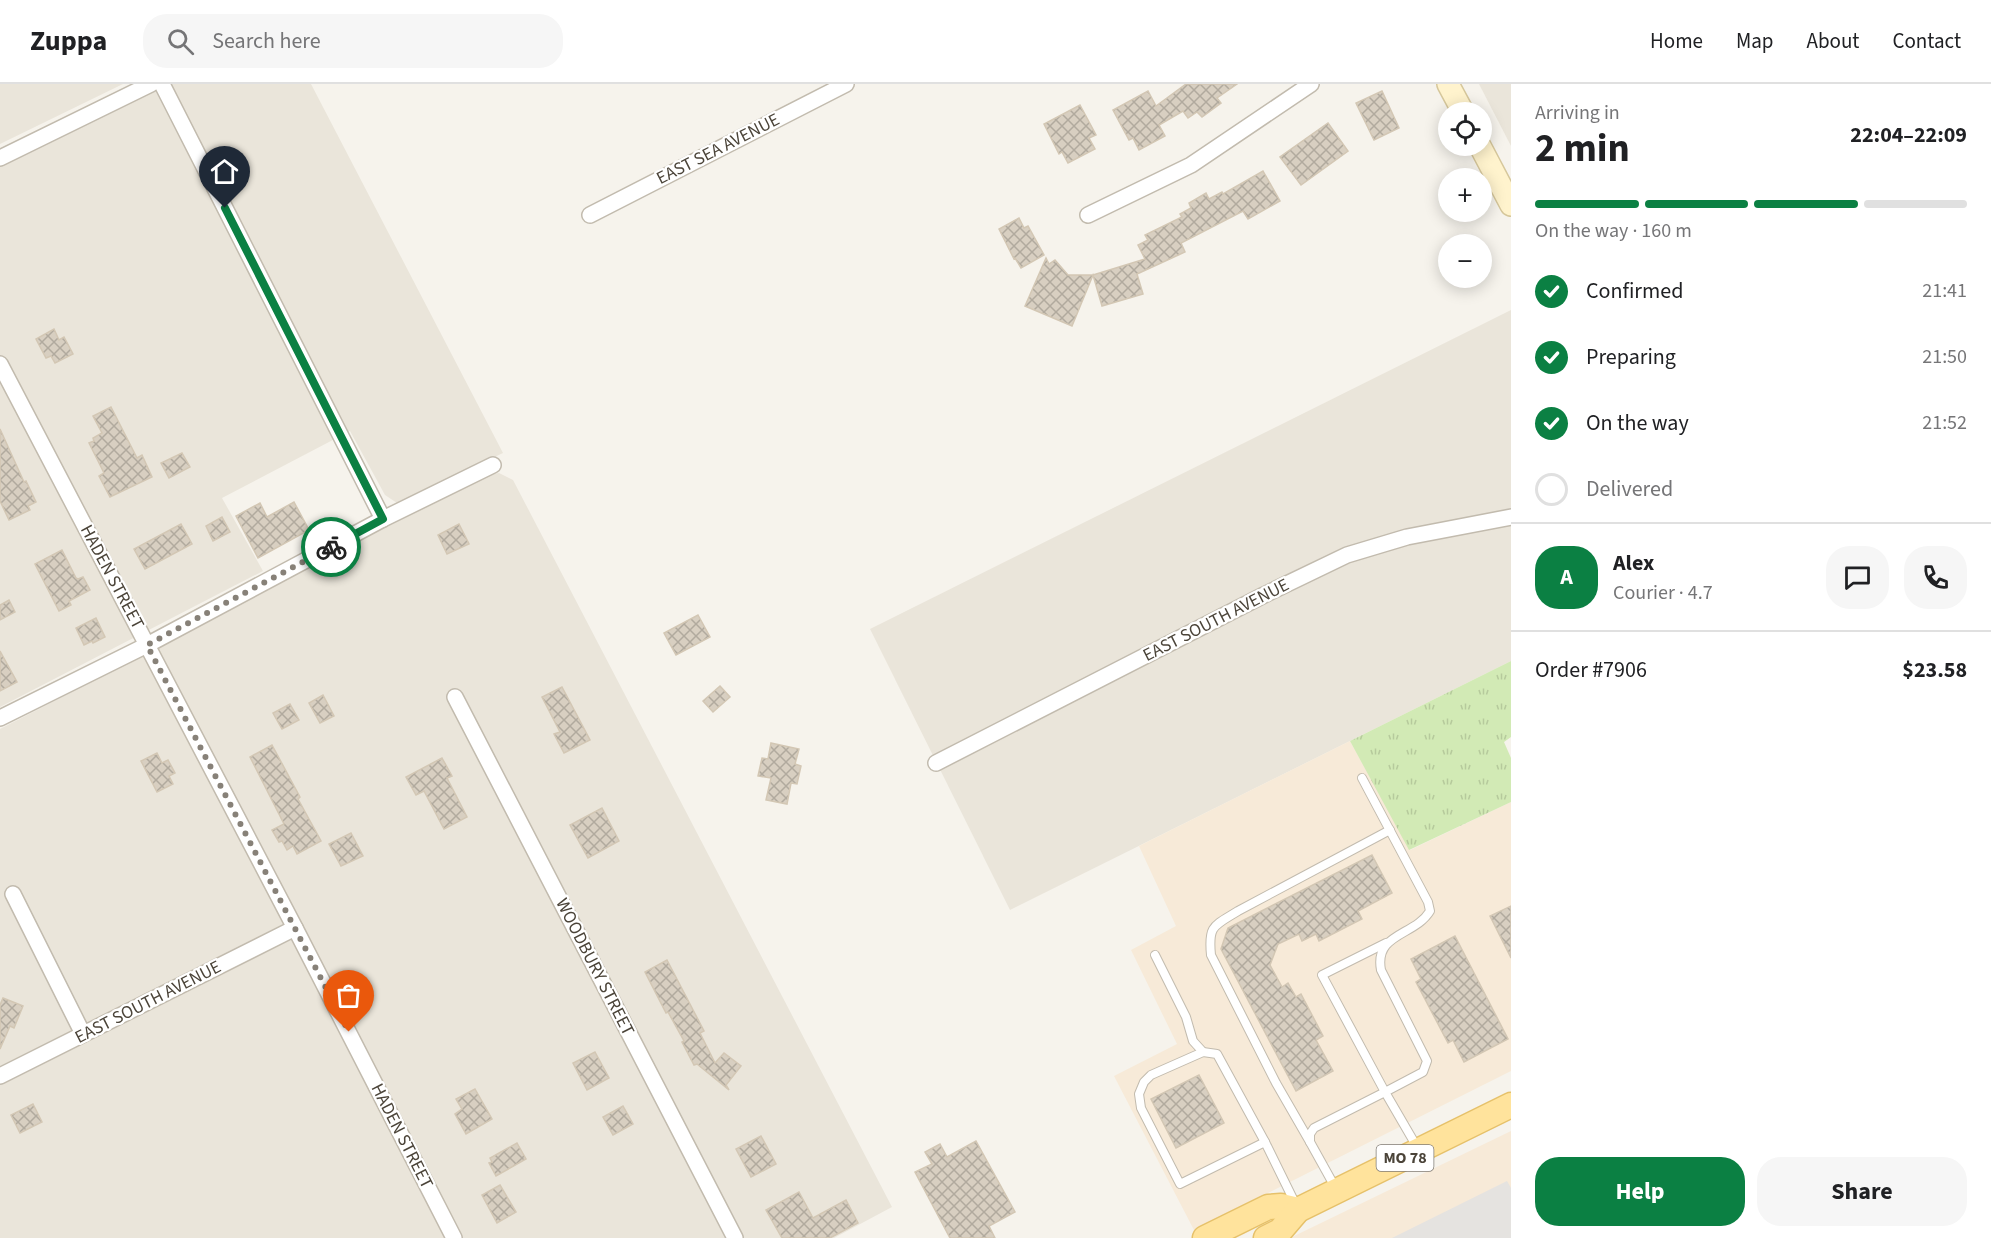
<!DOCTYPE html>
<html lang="en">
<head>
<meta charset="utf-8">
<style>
	body { margin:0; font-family:"Source Sans 3",sans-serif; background:#f6f6f6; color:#202124; height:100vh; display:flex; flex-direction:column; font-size:22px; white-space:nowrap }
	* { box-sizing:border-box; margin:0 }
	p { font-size:20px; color:#757577 }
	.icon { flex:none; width:33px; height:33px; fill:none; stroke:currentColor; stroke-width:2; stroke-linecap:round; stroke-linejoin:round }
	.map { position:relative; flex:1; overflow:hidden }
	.side { display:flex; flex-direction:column; background:#fff; width:480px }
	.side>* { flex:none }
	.buttons { position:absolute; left:1438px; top:18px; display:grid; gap:12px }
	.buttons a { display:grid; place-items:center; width:54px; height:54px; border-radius:50%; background:#fff; box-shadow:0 3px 15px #0003; font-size:30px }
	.pin { position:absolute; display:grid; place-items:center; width:51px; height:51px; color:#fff; margin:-62px -26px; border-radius:50% 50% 50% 0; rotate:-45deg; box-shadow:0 0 6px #0007 }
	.pin .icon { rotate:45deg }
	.courier { position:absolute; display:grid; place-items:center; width:60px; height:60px; margin:-30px; border:4px solid #0b8043; border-radius:50%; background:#fff; color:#222; box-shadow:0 2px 8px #0007 }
	.headline em { font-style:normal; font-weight:700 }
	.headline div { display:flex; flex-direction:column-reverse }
	.headline { display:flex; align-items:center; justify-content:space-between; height:102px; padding:0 24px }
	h1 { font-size:39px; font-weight:700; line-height:45px }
	.bar { display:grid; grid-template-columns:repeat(4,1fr); gap:9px 6px; align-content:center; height:72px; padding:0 24px }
	.bar i { height:8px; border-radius:4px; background:#e0e0e0 }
	.bar .current { background:#0b8043 }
	.bar p { grid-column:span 4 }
	.line { display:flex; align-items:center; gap:15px; padding:0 24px; border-top:2px solid #e0e0e0 }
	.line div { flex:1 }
	.round { display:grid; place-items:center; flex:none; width:63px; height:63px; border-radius:24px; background:#f6f6f6 }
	ol { padding:0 24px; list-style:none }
	li { display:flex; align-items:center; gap:18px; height:66px }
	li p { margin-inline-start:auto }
	li .icon { padding:6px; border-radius:50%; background:#0b8043; color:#fff; stroke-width:4 }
	li:last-child { color:#757577 }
	li i { width:33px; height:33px; border:3px solid #e0e0e0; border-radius:50% }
	.primary-button { display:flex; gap:12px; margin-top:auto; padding:12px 24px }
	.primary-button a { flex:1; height:69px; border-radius:24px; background:#0b8043; color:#fff; font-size:24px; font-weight:700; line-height:69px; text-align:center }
	.primary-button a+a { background:#f6f6f6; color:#202124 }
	header { display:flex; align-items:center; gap:36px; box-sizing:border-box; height:84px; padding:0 30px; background:#fff; border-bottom:2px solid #e0e0e0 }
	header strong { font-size:28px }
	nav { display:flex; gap:33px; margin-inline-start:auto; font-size:21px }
	.search { width:420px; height:54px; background:#f6f6f6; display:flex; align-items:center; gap:15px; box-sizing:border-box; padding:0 21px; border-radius:24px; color:#757577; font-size:22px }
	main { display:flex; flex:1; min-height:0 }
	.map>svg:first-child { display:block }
	.residential { fill:#eae5da }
	.commercial { fill:#f7ead8 }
	.grass { fill:url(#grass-tufts) }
	.parking { fill:#e5e3e0 }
	.building { fill:url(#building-cross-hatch); stroke:#d3c7b4; stroke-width:1.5 }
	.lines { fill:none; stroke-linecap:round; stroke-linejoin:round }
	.service-casing { stroke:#c2bbae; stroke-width:10 }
	.minor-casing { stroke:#c2bbae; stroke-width:18 }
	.secondary-casing { stroke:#d6c79b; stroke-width:24 }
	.primary-casing { stroke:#e6c16a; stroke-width:27 }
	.service { stroke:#fff; stroke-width:8 }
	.minor { stroke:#fff; stroke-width:15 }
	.secondary { stroke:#fff3cd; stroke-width:21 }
	.primary { stroke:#ffe39c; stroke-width:24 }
	.done { stroke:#878178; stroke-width:6; stroke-dasharray:0 10.8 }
	.route { stroke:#0b8043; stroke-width:8 }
	.labels { text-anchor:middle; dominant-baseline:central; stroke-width:4.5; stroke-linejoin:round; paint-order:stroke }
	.shield { fill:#fff; stroke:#817c74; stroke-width:1.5 }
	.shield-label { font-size:16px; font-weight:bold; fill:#4b4439 }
	.street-label { font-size:18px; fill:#4b4439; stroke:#fff }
</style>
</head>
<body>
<header>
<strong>Zuppa</strong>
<div class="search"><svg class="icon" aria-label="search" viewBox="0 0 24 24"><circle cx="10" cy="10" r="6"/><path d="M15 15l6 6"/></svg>Search here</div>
<nav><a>Home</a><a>Map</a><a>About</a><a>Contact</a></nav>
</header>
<main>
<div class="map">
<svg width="1511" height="1154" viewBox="0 0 1511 1154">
	<defs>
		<pattern id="grass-tufts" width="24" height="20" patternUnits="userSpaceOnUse" patternTransform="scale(1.5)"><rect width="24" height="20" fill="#d2eab5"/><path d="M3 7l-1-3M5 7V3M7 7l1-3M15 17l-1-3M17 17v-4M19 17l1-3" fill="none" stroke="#b6ca9c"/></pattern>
		<pattern id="building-cross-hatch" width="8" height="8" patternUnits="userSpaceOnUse" patternTransform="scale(1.5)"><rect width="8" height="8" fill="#d8cfc1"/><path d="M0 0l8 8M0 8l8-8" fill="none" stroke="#b1aa9e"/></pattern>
	</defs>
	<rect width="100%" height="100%" fill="#f6f3ec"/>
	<g class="residential">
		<path d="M0 0H123L0 60Z"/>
		<path d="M160 0H311L503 369 397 419 385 411 350 347 222 414 263 487 0 623V81Z"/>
		<path d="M1479 0H1511V62Z"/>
		<path d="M1511 226V577L1010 826 870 545Z"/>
		<path d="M499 389 513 396 892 1123 834 1154H0V645L213 535 297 484 480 393Z"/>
	</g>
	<g class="commercial">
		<path d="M1350 657 1410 766 1511 718V987L1194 1146 1114 992 1177 960 1131 866 1176 842 1139 762Z"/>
		<path d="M1511 1047V1154H1290Z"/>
	</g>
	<path class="grass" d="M1511 577V653L1504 658 1511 674V718L1409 766 1350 657Z"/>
	<path class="parking" d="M1507 1097 1511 1104V1154H1392Z"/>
	<g class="building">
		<path d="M1186 0H1237L1217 14 1221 19 1202 33 1197 28 1188 34 1183 27 1159 41 1165 52 1139 66 1133 54 1129 56 1113 26 1148 7 1156 22Z"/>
		<path d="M1382 7 1399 44 1374 56 1356 19Z"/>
		<path d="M1080 21 1096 51 1089 54 1095 65 1068 79 1062 68 1059 70 1044 40Z"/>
		<path d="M1328 39 1348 67 1301 101 1280 73Z"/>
		<path d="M1263 87 1280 117 1248 135 1243 127 1181 159 1185 168 1137 190 1143 210 1102 222 1093 191 1072 242 1025 222 1046 174 1049 180 1055 176 1068 191H1093L1145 175 1138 161 1148 156 1145 151 1182 133 1180 130 1191 124 1189 119 1206 109 1209 115 1222 108 1223 110Z"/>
		<path d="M1019 134 1024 144 1028 142 1044 171 1021 184 1015 174 1014 175 999 145Z"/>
		<path d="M54 245 59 256 64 253 73 270 55 279 51 272 46 274 36 255Z"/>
		<path d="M111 323 137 374 142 371 152 393 110 413 99 392 104 389 89 359 94 357 93 354 102 349 93 332Z"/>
		<path d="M0 345 24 398 26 397 36 418 28 422 30 426 9 436 0 417Z"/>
		<path d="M182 369 190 383 169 394 161 379Z"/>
		<path d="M294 418 309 446 258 474 236 432 260 419 267 433Z"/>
		<path d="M222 433 230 448 213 457 206 442Z"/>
		<path d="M181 440 192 460 145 485 134 465Z"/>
		<path d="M459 440 469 460 447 470 438 451Z"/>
		<path d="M62 466 76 494 78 495 83 493 90 506 69 517 71 521 59 527 35 480Z"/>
		<path d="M9 516 15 528 0 536V521Z"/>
		<path d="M698 531 710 553 676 571 664 549Z"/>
		<path d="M96 534 105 553 93 559 92 557 84 561 76 544Z"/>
		<path d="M0 567 17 598 0 607Z"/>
		<path d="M720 602 730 613 713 628 703 617Z"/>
		<path d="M562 603 590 656 564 669 554 650 560 648 542 613Z"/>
		<path d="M323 611 334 632 320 639 309 619Z"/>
		<path d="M290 620 299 636 282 645 273 629Z"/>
		<path d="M771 659 799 665 795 680 801 682 797 700 791 699 787 720 766 716 771 694 758 692 762 674 768 675Z"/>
		<path d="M272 661 300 713 298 715 321 757 297 770 293 762 287 766 282 757 279 758 272 746 284 740 250 673Z"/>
		<path d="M157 669 162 679 168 676 175 689 169 692 173 700 157 708 141 677Z"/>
		<path d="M442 674 452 692 447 694 467 733 444 745 424 707 416 711 406 693Z"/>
		<path d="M602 724 619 757 588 774 570 741Z"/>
		<path d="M351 749 363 772 341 782 329 760Z"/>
		<path d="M1372 771 1392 809 1358 827 1362 835 1319 857 1316 850 1302 857 1299 850 1278 860 1270 881 1282 903 1288 899 1296 913 1301 910 1323 952 1316 956 1333 987 1296 1007 1221 865 1228 844Z"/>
		<path d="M1511 822V874L1490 832Z"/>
		<path d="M1455 852 1508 955 1464 978 1453 956 1448 959 1416 898 1421 895 1411 875Z"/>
		<path d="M667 876 704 947 700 949 715 979 724 969 741 982 726 1001 729 1006 697 980 694 981 682 958 684 957 668 928 666 929 645 888Z"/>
		<path d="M3 914 23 922 14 944 10 942 0 965V921Z"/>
		<path d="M595 968 609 994 587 1006 573 979Z"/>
		<path d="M1199 991 1224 1039 1176 1064 1151 1015Z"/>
		<path d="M475 1005 492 1035 466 1050 455 1030 462 1025 456 1015Z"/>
		<path d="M33 1020 42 1038 20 1049 11 1031Z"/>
		<path d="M623 1022 633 1040 613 1051 603 1033Z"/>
		<path d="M761 1052 776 1080 751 1093 736 1065Z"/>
		<path d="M976 1057 1015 1128 989 1142 995 1154H950L915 1088 932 1080 925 1068 940 1060 947 1073Z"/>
		<path d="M517 1059 526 1075 496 1092 489 1079 492 1078 490 1074Z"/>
		<path d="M500 1101 516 1128 497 1139 482 1111Z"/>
		<path d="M799 1108 813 1134 846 1116 858 1139 830 1154H782L766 1126Z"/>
	</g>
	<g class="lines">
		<defs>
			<g id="service">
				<path d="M1362 694 1428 818 1430 827C1415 852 1374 849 1381 886L1427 977 1423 988 1385 1008 1417 1063"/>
				<path d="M1155 871 1186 933 1193 957 1203 968 1217 970 1265 1058"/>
				<path d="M1203 968 1151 991 1144 998 1139 1010 1141 1024 1180 1100 1265 1058 1295 1119"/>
				<path d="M1310 1058 1276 999 1211 871C1208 841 1214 842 1238 827L1390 746"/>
				<path d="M1335 1103 1310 1058V1050L1314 1044 1385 1008 1322 891 1386 859"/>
			</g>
			<g id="minor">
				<path d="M162 0 383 435"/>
				<path d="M0 74 151 0"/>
				<path d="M590 131 846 0"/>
				<path d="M1088 131 1191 81 1311 0"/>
				<path d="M0 280 295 844 454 1154"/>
				<path d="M455 613 735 1154"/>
				<path d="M0 634 147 561 383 435 493 381"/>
				<path d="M936 679 1264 511 1347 471 1407 453 1511 433"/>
				<path d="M13 810 83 950"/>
				<path d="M0 992 295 844"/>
			</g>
			<g id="secondary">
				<path d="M1448 0 1463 28"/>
				<path d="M1480 62 1511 121"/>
			</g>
			<g id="primary">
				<path d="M1205 1154 1268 1123 1281 1122 1298 1126"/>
				<path d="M1266 1154 1280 1147 1298 1126 1511 1021"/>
			</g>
		</defs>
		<use href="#service" class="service-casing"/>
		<use href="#minor" class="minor-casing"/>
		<use href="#secondary" class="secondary-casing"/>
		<use href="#primary" class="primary-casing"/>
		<use href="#service" class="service"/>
		<use href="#minor" class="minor"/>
		<use href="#secondary" class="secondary"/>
		<use href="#primary" class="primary"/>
	</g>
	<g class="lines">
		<path class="done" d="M331 463 147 561 349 948"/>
		<path class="route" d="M225 124 383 435 331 463"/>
	</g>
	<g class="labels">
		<rect class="shield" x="1376.5" y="1061" width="57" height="26" rx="4.5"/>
		<g class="shield-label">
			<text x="1405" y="1074">MO 78</text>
		</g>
		<g class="street-label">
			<text transform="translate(718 65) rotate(-27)">EAST SEA AVENUE</text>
			<text transform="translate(112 493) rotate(62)">HADEN STREET</text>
			<text transform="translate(1216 536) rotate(-27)">EAST SOUTH AVENUE</text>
			<text transform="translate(595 883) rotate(63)">WOODBURY STREET</text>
			<text transform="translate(148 918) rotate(-27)">EAST SOUTH AVENUE</text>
			<text transform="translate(402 1052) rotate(63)">HADEN STREET</text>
		</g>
	</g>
</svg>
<div class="buttons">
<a><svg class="icon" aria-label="locate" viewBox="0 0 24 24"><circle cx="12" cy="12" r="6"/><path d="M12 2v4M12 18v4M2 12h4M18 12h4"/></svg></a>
<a>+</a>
<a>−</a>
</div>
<div class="pin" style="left:349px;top:948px;background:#ea580c"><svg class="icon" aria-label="bag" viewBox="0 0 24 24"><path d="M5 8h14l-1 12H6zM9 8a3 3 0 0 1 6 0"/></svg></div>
<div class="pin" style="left:225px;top:124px;background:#1f2937"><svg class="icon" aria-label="home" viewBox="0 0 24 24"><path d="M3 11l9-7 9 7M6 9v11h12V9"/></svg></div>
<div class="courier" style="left:331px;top:463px"><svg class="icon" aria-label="bike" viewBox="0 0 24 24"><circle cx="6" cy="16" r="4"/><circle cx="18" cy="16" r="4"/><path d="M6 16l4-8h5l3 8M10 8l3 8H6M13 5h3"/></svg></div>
</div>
<section class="side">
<div class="headline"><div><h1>2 min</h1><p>Arriving in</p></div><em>22:04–22:09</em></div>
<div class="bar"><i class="current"></i><i class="current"></i><i class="current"></i><i></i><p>On the way · 160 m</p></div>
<ol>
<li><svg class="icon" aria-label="check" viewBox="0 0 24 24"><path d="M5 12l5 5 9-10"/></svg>Confirmed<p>21:41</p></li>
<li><svg class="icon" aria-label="check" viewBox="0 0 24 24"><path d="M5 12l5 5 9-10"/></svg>Preparing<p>21:50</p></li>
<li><svg class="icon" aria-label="check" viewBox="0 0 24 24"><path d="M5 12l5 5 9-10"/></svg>On the way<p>21:52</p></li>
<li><i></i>Delivered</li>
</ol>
<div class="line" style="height:108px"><b class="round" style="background:#0b8043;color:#fff">A</b><div><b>Alex</b><p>Courier · 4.7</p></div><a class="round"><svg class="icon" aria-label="chat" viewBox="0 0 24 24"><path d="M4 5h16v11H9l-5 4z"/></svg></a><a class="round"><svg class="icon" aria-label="phone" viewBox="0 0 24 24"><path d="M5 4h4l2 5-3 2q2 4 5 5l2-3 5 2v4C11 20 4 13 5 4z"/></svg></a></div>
<div class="line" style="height:78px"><div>Order #7906</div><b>$23.58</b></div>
<div class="primary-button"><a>Help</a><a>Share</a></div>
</section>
</main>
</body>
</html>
